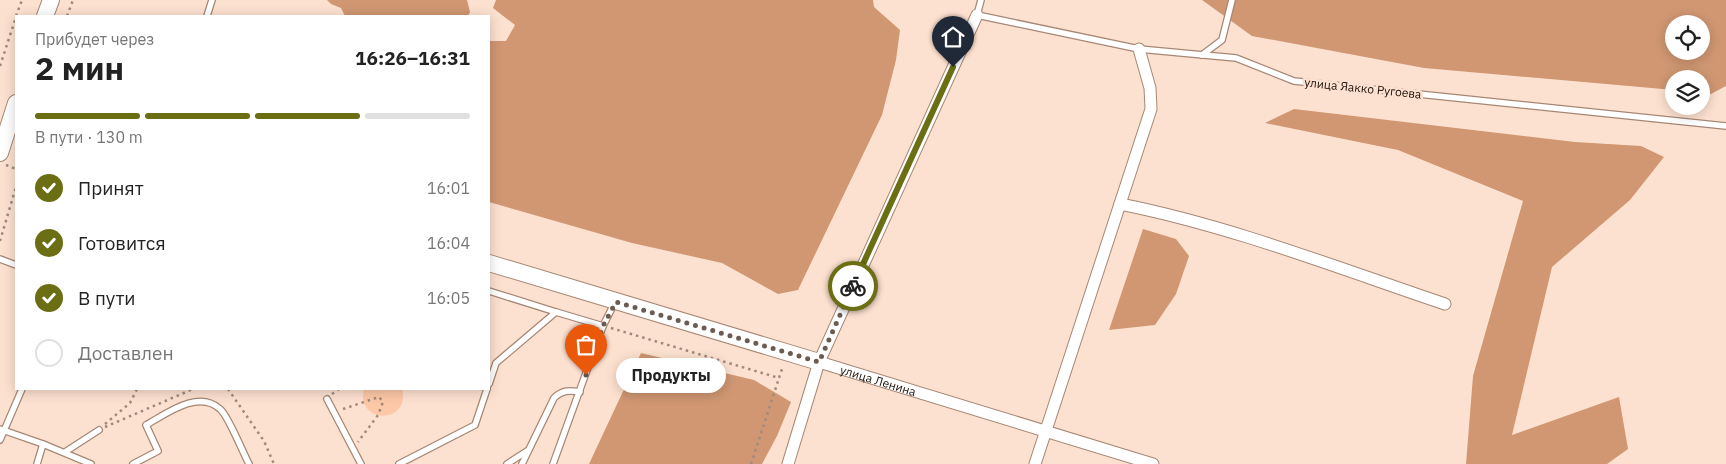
<!DOCTYPE html>
<html lang="ru">
<head>
<meta charset="utf-8">
<style>
	body { margin:0; font-family:"IBM Plex Sans",sans-serif; background:#f2f2f2; color:#222; height:100vh; display:flex; flex-direction:column; font-size:19px; white-space:nowrap }
	* { box-sizing:border-box; margin:0 }
	p { font-size:16px; color:#767676 }
	.icon { flex:none; width:28px; height:28px; fill:none; stroke:currentColor; stroke-width:2; stroke-linecap:round; stroke-linejoin:round }
	.map { position:relative; flex:1; overflow:hidden }
	.side { position:absolute; left:15px; top:15px; width:475px; height:375px; display:flex; flex-direction:column; background:#fff; border-radius:0px; box-shadow:0 2px 12px #0003 }
	.side>* { flex:none }
	.buttons { position:absolute; left:1665px; top:15px; display:grid; gap:10px }
	.buttons a { display:grid; place-items:center; width:45px; height:45px; border-radius:50%; background:#fff; box-shadow:0 2px 12px #0003; font-size:25px }
	.pin { position:absolute; display:grid; place-items:center; width:42px; height:42px; color:#fff; margin:-51px -21px; border-radius:50% 50% 50% 0; rotate:-45deg; box-shadow:0 0 5px #0007 }
	.pin .icon { rotate:45deg }
	.courier { position:absolute; display:grid; place-items:center; width:50px; height:50px; margin:-25px; border:4px solid #6b6e12; border-radius:50%; background:#fff; color:#222; box-shadow:0 1px 6px #0007 }
	.bubble { position:absolute; height:35px; border-radius:18px; background:#fff; box-shadow:0 2px 12px #0003; font-size:16px; font-weight:700; line-height:35px; text-align:center }
	.summary em { font-style:normal; font-weight:700 }
	.summary div { display:flex; flex-direction:column-reverse }
	.summary { display:flex; align-items:center; justify-content:space-between; height:85px; padding:0 20px }
	h1 { font-size:32px; font-weight:700; line-height:38px }
	.bar { display:grid; grid-template-columns:repeat(4,1fr); gap:8px 5px; align-content:center; height:60px; padding:0 20px }
	.bar i { height:6px; border-radius:4px; background:#e0e0e0 }
	.bar .current { background:#6b6e12 }
	.bar p { grid-column:span 4 }
	ol { padding:0 20px; list-style:none }
	li { display:flex; align-items:center; gap:15px; height:55px }
	li p { margin-inline-start:auto }
	li .icon { padding:5px; border-radius:50%; background:#6b6e12; color:#fff; stroke-width:4 }
	li:last-child { color:#767676 }
	li i { width:28px; height:28px; border:2px solid #e0e0e0; border-radius:50% }
	.map>svg:first-child { display:block }
	.green { fill:#fdc8a7 }
	.forest { fill:#d09772; fill-rule:evenodd }
	.lines { fill:none; stroke-linecap:round; stroke-linejoin:round }
	.lane-casing { stroke:#a68774; stroke-width:8 }
	.street-casing { stroke:#a68774; stroke-width:13 }
	.secondary-casing { stroke:#a68774; stroke-width:18 }
	.path { stroke:#9f8a7d; stroke-width:2.5; stroke-dasharray:2.5 4; stroke-linecap:butt }
	.lane { stroke:#fff; stroke-width:5.5 }
	.street { stroke:#fff; stroke-width:11 }
	.secondary { stroke:#fff; stroke-width:16 }
	.done { stroke:#6c5b50; stroke-width:5; stroke-dasharray:0 9 }
	.route { stroke:#6b6e12; stroke-width:6 }
	.labels { text-anchor:middle; dominant-baseline:central; stroke-width:5; stroke-linejoin:round; paint-order:stroke }
	.street-label { font-size:12px; fill:#1e130b; stroke:#fde1d0 }
</style>
</head>
<body>
<div class="map">
<svg width="1726" height="464" viewBox="0 0 1726 464">
	<rect width="100%" height="100%" fill="#fde1d0"/>
	<path class="green" d="M364 389H402C411 425 355 424 364 389Z"/>
	<g class="forest">
		<path d="M327 0H467L470 12 468 16H345L341 8 331 4Z"/>
		<path d="M496 0H873L874 7 900 30 896 60 882 115 798 290 778 294 722 263 632 243 489 202V41H506L515 25 493 8Z"/>
		<path d="M1202 0H1726V86L1711 94 1701 93V79H1674V90L1424 68 1252 36ZM1674 24H1701V51H1674Z"/>
		<path d="M1294 109 1575 142 1641 146 1664 157 1630 200 1552 267 1512 435 1619 397 1628 449 1607 464H1466L1473 376 1523 201 1398 150 1265 123Z"/>
		<path d="M1143 229 1176 239 1189 256 1176 294 1155 325 1109 330Z"/>
		<path d="M641 353 754 380 791 402 777 436 762 464H589Z"/>
	</g>
	<g class="lines">
		<defs>
			<g id="lane">
				<path d="M981 0 977 15 1139 49 1236 58 1294 81 1726 126"/>
				<path d="M207 16 212 0"/>
				<path d="M1202 55 1222 40 1232 0"/>
				<path d="M0 259 16 265"/>
				<path d="M489 291 556 312"/>
				<path d="M489 384 496 363 556 312 603 326"/>
				<path d="M327 399 361 464"/>
				<path d="M0 429 43 444 37 464"/>
				<path d="M0 440 22 389"/>
				<path d="M43 444 91 464"/>
				<path d="M65 452 99 430"/>
				<path d="M133 464 158 451 146 425C166 414 198 389 220 409 228 415 243 453 249 464"/>
				<path d="M399 464 475 425 487 389"/>
				<path d="M507 464 527 451"/>
				<path d="M522 464 554 398C562 390 570 390 580 392"/>
				<path d="M553 464 603 326 614 304"/>
			</g>
			<g id="street">
				<path d="M1120 204C1231 226 1338 268 1445 304"/>
				<path id="s1" d="M819 362 1153 464"/>
				<path d="M788 464 819 362 977 15"/>
				<path d="M1035 464 1151 109 1150 88 1139 49"/>
			</g>
			<g id="secondary">
				<path d="M45 16 51 0"/>
				<path d="M0 153 16 103"/>
				<path d="M489 263 819 362"/>
			</g>
		</defs>
		<use href="#lane" class="lane-casing"/>
		<use href="#street" class="street-casing"/>
		<use href="#secondary" class="secondary-casing"/>
		<g class="path">
			<path d="M16 16 22 0"/>
			<path d="M67 16 73 0"/>
			<path d="M0 66 16 17"/>
			<path d="M6 165 16 169"/>
			<path d="M0 241 16 187"/>
			<path d="M611 328 779 378 783 366"/>
			<path d="M228 389 264 441 274 464"/>
			<path d="M332 394 339 389"/>
			<path d="M343 409 379 397 383 402 378 415 358 442"/>
			<path d="M105 424 130 403 137 389"/>
			<path d="M105 427 193 389"/>
			<path d="M751 464 779 378"/>
		</g>
		<use href="#lane" class="lane"/>
		<use href="#street" class="street"/>
		<use href="#secondary" class="secondary"/>
	</g>
	<g class="lines">
		<path class="done" d="M586 375 603 326 616 302 819 362 853 286"/>
		<path class="route" d="M853 286 953 67"/>
	</g>
	<g class="labels">
		<g class="street-label">
			<text transform="translate(1363 88) rotate(6)">улица Яакко Ругоева</text>
			<text stroke="none"><textPath href="#s1" startOffset="62">улица Ленина</textPath></text>
		</g>
	</g>
</svg>
<div class="buttons">
<a><svg class="icon" aria-label="locate" viewBox="0 0 24 24"><circle cx="12" cy="12" r="6"/><path d="M12 2v4M12 18v4M2 12h4M18 12h4"/></svg></a>
<a><svg class="icon" aria-label="layers" viewBox="0 0 24 24"><path d="M12 4l9 5-9 5-9-5zM3 14l9 5 9-5"/></svg></a>
</div>
<div class="pin" style="left:586px;top:375px;background:#ea580c"><svg class="icon" aria-label="bag" viewBox="0 0 24 24"><path d="M5 8h14l-1 12H6zM9 8a3 3 0 0 1 6 0"/></svg></div>
<div class="pin" style="left:953px;top:67px;background:#1f2937"><svg class="icon" aria-label="home" viewBox="0 0 24 24"><path d="M3 11l9-7 9 7M6 9v11h12V9"/></svg></div>
<div class="courier" style="left:853px;top:286px"><svg class="icon" aria-label="bike" viewBox="0 0 24 24"><circle cx="6" cy="16" r="4"/><circle cx="18" cy="16" r="4"/><path d="M6 16l4-8h5l3 8M10 8l3 8H6M13 5h3"/></svg></div>
<div class="bubble" style="left:616px;top:358px;width:110px">Продукты</div>
<section class="side">
<div class="summary"><div><h1>2 мин</h1><p>Прибудет через</p></div><em>16:26–16:31</em></div>
<div class="bar"><i class="current"></i><i class="current"></i><i class="current"></i><i></i><p>В пути · 130 m</p></div>
<ol>
<li><svg class="icon" aria-label="check" viewBox="0 0 24 24"><path d="M5 12l5 5 9-10"/></svg>Принят<p>16:01</p></li>
<li><svg class="icon" aria-label="check" viewBox="0 0 24 24"><path d="M5 12l5 5 9-10"/></svg>Готовится<p>16:04</p></li>
<li><svg class="icon" aria-label="check" viewBox="0 0 24 24"><path d="M5 12l5 5 9-10"/></svg>В пути<p>16:05</p></li>
<li><i></i>Доставлен</li>
</ol>
</section>
</div>
</body>
</html>
